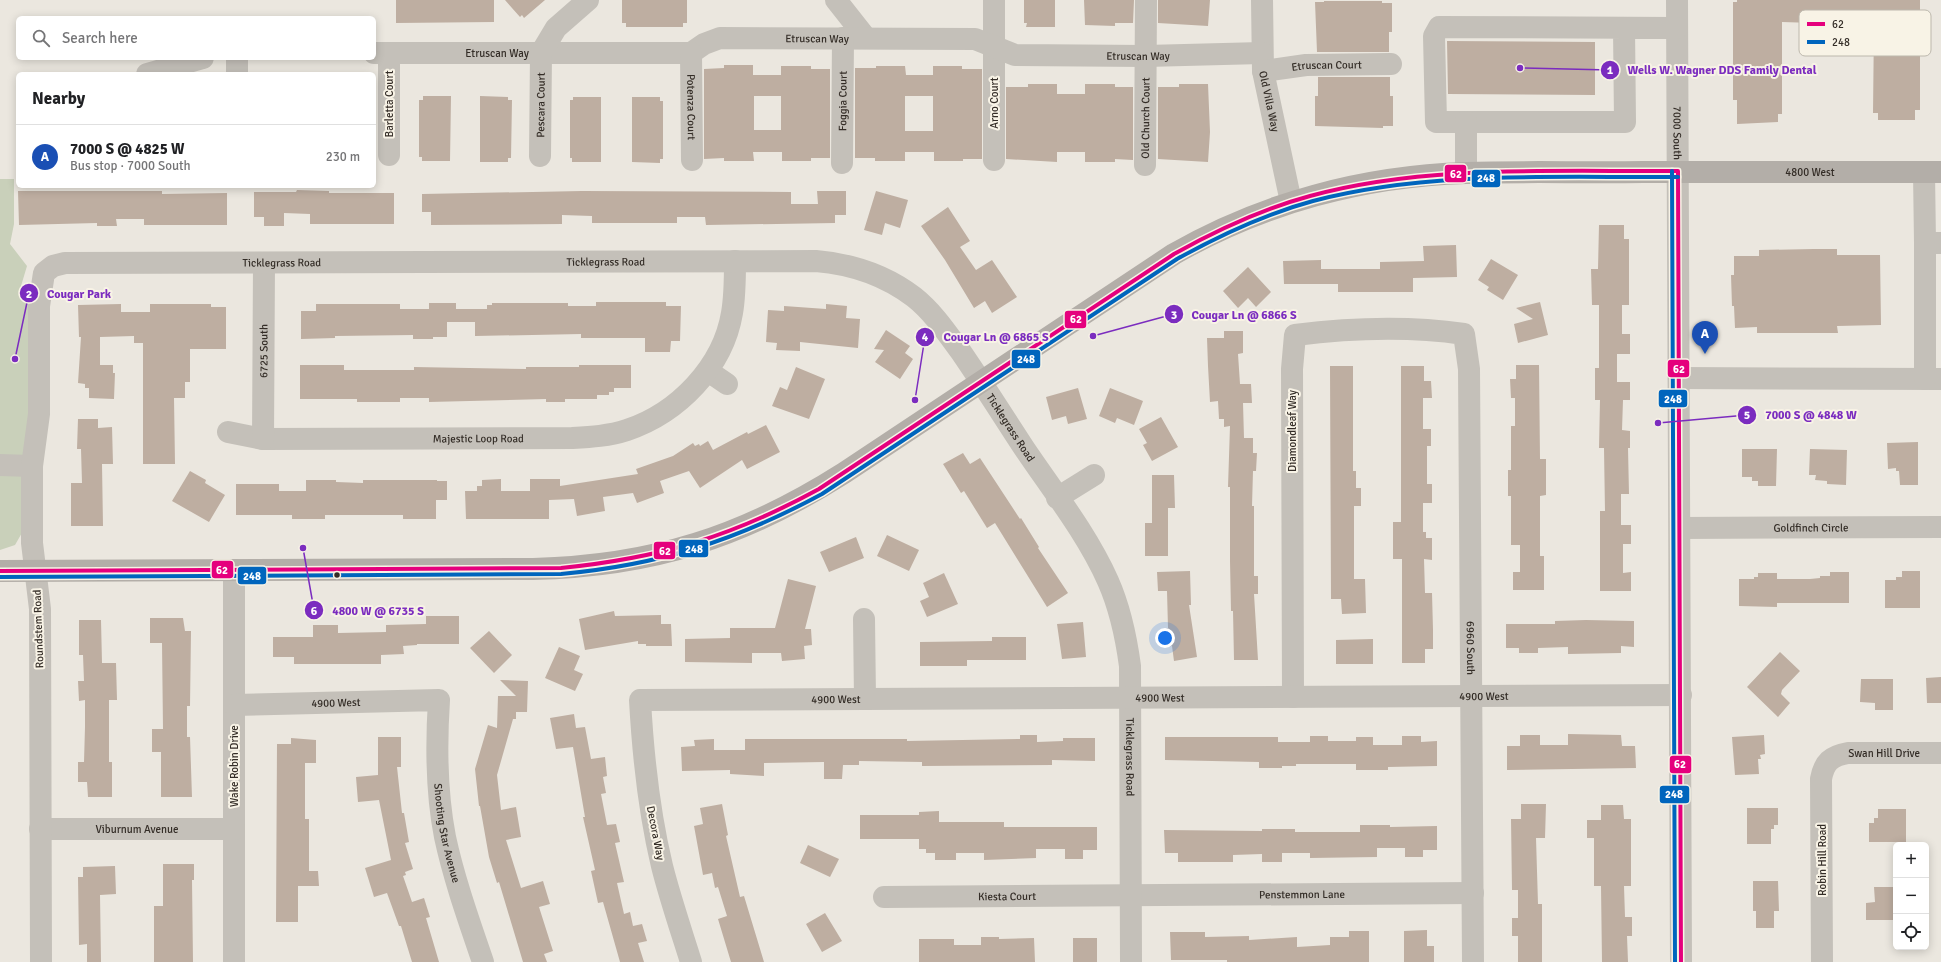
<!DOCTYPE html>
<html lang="en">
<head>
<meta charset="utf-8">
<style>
	:root { --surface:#fff; --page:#f6f6f6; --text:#202124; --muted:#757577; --line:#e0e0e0; --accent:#0f766e }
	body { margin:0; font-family:Signika,sans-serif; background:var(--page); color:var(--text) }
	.controls { position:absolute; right:12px; bottom:12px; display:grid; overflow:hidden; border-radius:6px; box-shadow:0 2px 10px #0003 }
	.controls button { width:36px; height:36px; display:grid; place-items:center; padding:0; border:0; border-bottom:1px solid var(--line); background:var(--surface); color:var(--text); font:20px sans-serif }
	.you { position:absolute; left:1165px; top:638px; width:14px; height:14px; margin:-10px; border:3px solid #fff; border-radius:50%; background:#1a73e8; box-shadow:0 0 0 6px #1a73e833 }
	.badge { display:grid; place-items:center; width:26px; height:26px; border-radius:50%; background:var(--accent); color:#fff; font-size:13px; font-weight:700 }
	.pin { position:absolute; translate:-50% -33px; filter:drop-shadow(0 1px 2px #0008) }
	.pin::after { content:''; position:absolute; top:21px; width:14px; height:12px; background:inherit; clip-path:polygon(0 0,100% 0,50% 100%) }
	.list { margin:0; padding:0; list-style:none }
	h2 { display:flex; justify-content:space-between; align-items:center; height:52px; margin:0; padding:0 16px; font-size:17px }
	h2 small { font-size:13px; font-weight:400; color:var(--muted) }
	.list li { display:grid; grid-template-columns:26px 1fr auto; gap:12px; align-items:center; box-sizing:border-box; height:64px; padding:0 16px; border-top:1px solid var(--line) }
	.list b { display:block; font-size:15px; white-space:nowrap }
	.list p { margin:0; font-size:13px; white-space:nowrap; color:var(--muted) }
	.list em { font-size:13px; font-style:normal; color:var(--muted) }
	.icon { flex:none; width:22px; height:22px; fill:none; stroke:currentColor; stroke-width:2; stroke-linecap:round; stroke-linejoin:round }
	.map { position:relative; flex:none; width:1941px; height:962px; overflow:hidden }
	.search { position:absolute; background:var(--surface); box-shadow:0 2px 10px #0003; left:16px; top:16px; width:360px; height:44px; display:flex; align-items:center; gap:10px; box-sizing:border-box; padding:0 14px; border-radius:6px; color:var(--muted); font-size:15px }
	.panel { position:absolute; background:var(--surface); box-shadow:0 2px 10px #0003; left:16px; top:72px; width:360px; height:116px; border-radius:6px }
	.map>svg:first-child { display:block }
	.green { fill:#c9d0ba }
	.building { fill:#beaea1; fill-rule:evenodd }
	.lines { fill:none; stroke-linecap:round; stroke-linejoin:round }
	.minor { stroke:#c4c0b9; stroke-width:22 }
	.major { stroke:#b3aea8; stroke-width:22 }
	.bus-1-casing { stroke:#f8f3e6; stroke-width:7 }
	.bus-2-casing { stroke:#f8f3e6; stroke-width:7 }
	.bus-1 { stroke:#e5007d; stroke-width:4 }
	.bus-2 { stroke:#0065bd; stroke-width:4 }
	.bus-dot { fill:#342d27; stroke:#f8f3e6; stroke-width:1.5 }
	.labels { text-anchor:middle; stroke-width:4; stroke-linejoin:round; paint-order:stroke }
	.street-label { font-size:11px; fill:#342d27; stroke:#f8f3e6 }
	.key { fill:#f8f3e6; stroke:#bdb8ad; stroke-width:1 }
	.key-label { font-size:11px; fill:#342d27 }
	.leader { fill:none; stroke:#7b2cbf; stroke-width:1.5 }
	.callout-dot { fill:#7b2cbf; stroke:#f8f3e6; stroke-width:1.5 }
	.mark-label { font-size:12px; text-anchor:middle; font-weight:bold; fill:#fff }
	.callout-label { font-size:12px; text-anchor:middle; font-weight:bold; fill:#7b2cbf; stroke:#f8f3e6; stroke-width:4; stroke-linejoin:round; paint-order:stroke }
	.line-badge { stroke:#f8f3e6; stroke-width:1.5 }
	.badge-label { font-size:11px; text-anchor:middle; font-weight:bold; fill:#fff }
</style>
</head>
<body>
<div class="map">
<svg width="1941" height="962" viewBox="0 0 1941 962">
	<rect width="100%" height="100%" fill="#ebe7df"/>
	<path class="green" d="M0,179H14V224L10,244L27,266L21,286L29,307L30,411L23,531L15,545L0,550Z"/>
	<path class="building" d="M396,0H494V22L396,23Z
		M505,0H545L524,18L522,15L520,17Z
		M622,0H687V23H683V27H626V23H622Z
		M1024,0H1055V27H1026L1027,23H1024Z
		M1084,0H1134L1133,23H1115V26L1085,25Z
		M1158,0H1210L1208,26L1158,23Z
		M1737,0H1920V110H1915V120H1878V113H1873L1874,23H1840V30L1814,29V23L1782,22V114H1778V122L1737,124V100H1733V2H1737Z
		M1324,1H1382V3H1392V32H1389V52H1317L1315,2H1324Z
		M1447,41L1595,42V95L1448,94Z
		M724,65H753V75H781V66H811V69H830V158H811V161H782V152H753L754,161H724V158L704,159V69L724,68ZM754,96H781V130H754Z
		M876,66H905L906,75H933V66H962V69H982V159H963V161H934V152H905V161H875V158H855V68H876ZM905,96H933V131H905Z
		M1318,77H1390V96H1393V126H1383V128L1315,126V96H1318Z
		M1028,84H1057V94H1085V84H1115V87H1133V160L1115,159V162H1085V152H1057V162L1006,159V87H1028Z
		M1179,84H1208L1210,132L1208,162L1158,159V87H1179Z
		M423,96H451L450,161H422V157H419V100H423Z
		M480,96L508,97V100H512L511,158H508V162H480Z
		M573,97H601V162H572V158H570V100H573Z
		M632,97H660V101H663V159H660V163L632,162Z
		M297,190L329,191V193H394V224H310V214L284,213V226H264V217H254V192H296Z
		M18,191H162V194L227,193V225H144V219H116L117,226H97V223L19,225Z
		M582,191L791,192V204H818L817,191H846V215H835V223L706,225L705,217H677V223H592V216L562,215V224L431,225V212H422V194Z
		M876,191L908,200L900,228L885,223L882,235L864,230Z
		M948,207L970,241L960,247L976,270L992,260L1017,297L992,313L985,301L974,308L945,260L921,226Z
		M1599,225H1624V239H1629V305H1622V334H1630V354H1617V382H1630V400H1623L1622,430L1630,431V448H1628L1629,494H1621V525H1631V544H1623V573L1631,572V591H1600V511H1605L1604,448H1599L1600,400H1595V368H1599V305H1592L1591,269H1598Z
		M1456,245L1457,277L1413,278V292H1338V284H1284L1283,261L1321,260V269H1380V262L1424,261L1423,246Z
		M1814,249H1837V255H1880L1881,325L1837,326L1838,333H1757V327L1735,328L1734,306H1732L1731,275H1734V256H1759V250Z
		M1491,259L1518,275L1503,300L1487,290L1489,287L1478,280Z
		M1248,267L1271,292L1256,307L1248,298L1238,308L1223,291Z
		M596,302H666V306H681L680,341H671L670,352H645V338H581V334L475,336V322H447V337H433V339H413V335L335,336V338L301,339V311H316V304H400V309H429V303H456V309H487V305H492V303H568V306H596Z
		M1540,302L1548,335L1518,343L1514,324L1533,319L1516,308Z
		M121,304V312H150V304H211V307H226V349H190V382H185V398H174L175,464H143V343H134V336L100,337V365H113V373H115L114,399L89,398V388H85V384L78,383L81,337H79L78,305Z
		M826,304L847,306L846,318L860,319L858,348L800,342V351L776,350L777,343L766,342L768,310L784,311V306L826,309Z
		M886,330L910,346L905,353L913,359L900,379L875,362L884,350L874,349Z
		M1224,331H1243V353L1238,354L1240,384H1251L1252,403H1243L1244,438H1253V453H1257L1256,471H1253L1252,506H1254V576H1258V594H1254L1258,660H1234L1233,611H1231L1230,561V487H1228L1230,426L1224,427V419H1219L1218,401L1210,402L1208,366L1207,338H1224Z
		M300,365H344V370H414V367L526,369V367H579V365H631V388H614V392H609V395H597V399H565V402H546V399L429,402V398H400V402H357V399H300Z
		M1516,365H1539L1540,459H1546V495L1540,496V556H1544V590H1513V572H1520V545H1511V496H1508V470H1511V426H1515V398H1511L1510,379H1516Z
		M1330,366H1353V471H1356V488H1361V506H1354V579H1365L1366,613L1342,614L1341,599H1331Z
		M1401,366H1424V381H1431L1432,398H1423V429H1431V446H1427V484H1432V503H1423V532H1426V538H1432V560L1424,559L1425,593H1432L1433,630V649H1425V663H1402V559H1393V522H1401Z
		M796,367L825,379L809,419L772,406L780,387L787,390Z
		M1078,388L1087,419L1068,424L1066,416L1052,420L1046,397Z
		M1110,388L1143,401L1134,425L1117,418L1115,423L1099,416Z
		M1161,417L1178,447L1152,461L1143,445L1147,443L1139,429Z
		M78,419H98V428L112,427L113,464H102L103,526H71V483H82L81,449H77Z
		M766,425L780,452L747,469L742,460L700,488L689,471L660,481L664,493L637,503L633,493L603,497L605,511L577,516L574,499L549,500V519H466L465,491H477V486H482V480L501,479V491H530V479H560V486L638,474L636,469L673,456L693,443L695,446L699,444L700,446L708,441L713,450L747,432L748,434Z
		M1918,442V485H1900L1899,471H1896V468L1888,469L1887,443Z
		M1742,449H1777L1776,486H1758V481H1752V477H1742Z
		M1810,449L1847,450L1846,485L1827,484V481L1815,480L1816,475H1809Z
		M963,453L970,464L980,458L1020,519L1021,518L1039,547L1038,548L1068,593L1047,607L995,523L987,528L964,491L961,493L943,464Z
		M190,471L206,480L205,483L225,495L209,522L172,501Z
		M1152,475H1174L1175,508H1168V556H1145V523H1152Z
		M306,480H336V482L363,483V480H437V481H447V500H436V519H403V515H325V519H292V515H236V484H279V491H306Z
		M887,535L919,550L909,571L877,556Z
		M856,537L864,558L829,572L820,552Z
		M1190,571L1191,605H1189L1197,657L1174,661L1172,646L1165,647L1162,630L1168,628L1167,591H1158L1157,572Z
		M1902,571H1920V608H1885V580H1896V577H1902Z
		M1830,572H1849V603H1777V607L1739,606V579H1754V577H1758V573H1777V579H1810L1820,578V576H1830Z
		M944,573L958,604L927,617L920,601L929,597L923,583Z
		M788,579L816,586L805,629H811L812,645L804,646L805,659L782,661L781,653H752V663L685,662V639L730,638V628H775Z
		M614,611L615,616L661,615V624H671L672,646H646V644H638V641L585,650L579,619Z
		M426,616H459V644H417V645L403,646L404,654L381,655V664H294V657H273V637H313V625H338V633L386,632V625L426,624Z
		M150,618H183L185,631H191L190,706H187V737H190L192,797H161V752H152V729H163L162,643H150Z
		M79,620H101L102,663H116L117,700H109V762H112V797H88L87,782H78V762H84L85,727V700L79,701L78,681H84L83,655H79Z
		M1586,620L1634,621V647L1621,646V653L1568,654V647L1538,648V653H1519V648H1506V624H1555V621Z
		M1083,622L1086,657L1062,659L1057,624Z
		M489,631L512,655L494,673L470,648Z
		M992,637H1026V660H967V666H920V642L992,641Z
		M1373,639V664H1336V640Z
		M559,647L580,656L574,670L583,674L575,691L545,678Z
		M1780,652L1800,671L1782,690L1781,694L1790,703L1778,717L1747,687Z
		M1941,677V703H1927L1926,678Z
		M1861,679H1893V710H1875V703L1860,702Z
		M500,680L528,681L527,712H516V719H513L497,775L501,810L516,807L521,837L506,840L521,888L543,881L550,904L539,907L553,951L544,954L547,962H523L499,882L497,883L489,857L480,806H479L475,769L488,725L497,728L498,696H516Z
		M574,714L576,728L585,727L591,759L605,757L607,776L603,777L606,793L601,794L607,825L616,824L620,842L615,843L624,882L617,883L624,914L630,912L633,926L642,924L647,941L638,943L644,962H620L603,902L598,903L591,871L595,870L583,817H585L573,747L556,749L550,718Z
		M1568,734L1621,735L1622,746H1635L1636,768L1507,770V746H1520V735H1540V745H1568Z
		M1020,735H1037V742L1063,741V738H1095V761L1052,760V765L922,766V762L859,761V765H843L842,779H824V762L764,763V776L730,774V770L682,771L681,747L695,746L694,740L714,739V750H745V739H907V741L1020,739Z
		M1764,735L1765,754L1760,755L1761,759H1758L1759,774L1735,775L1732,737Z
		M1310,736H1328V741H1356V737H1373V745H1402V736H1421V742L1437,741V766L1388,767V770H1356V764H1296V766H1282V768H1259V762L1165,760V737H1278V742H1310Z
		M378,737H401V767H397L402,813H404L409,842L405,843L413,869L405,872L406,875L403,876L412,902L424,898L430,917L426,918L439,962H412L401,926H399L387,893L374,897L365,868L391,860L379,800L358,802L356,777L378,775Z
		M291,738L316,740V763H305V819H309V871H318L319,886H298V922H276L277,744H291Z
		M722,804L728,835L726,836L740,897L744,896L764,962H731L718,919L727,916L718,887L715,888L712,873L703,875L694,826L703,824L700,808Z
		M1521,804H1546L1545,838H1536L1538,904H1542V962H1518V936H1512V918H1518V890H1512L1511,819H1521Z
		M1601,805H1623L1624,819H1631V886H1624L1625,917H1632V936H1627L1628,962H1602L1601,886H1594V838H1587V820H1601Z
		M1747,808H1778V825H1774V829H1771V844H1747Z
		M1878,809H1906V842H1869V823H1874V818H1878Z
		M939,811V822H1004V827H1097V850H1083V859H1065V849H1036V858L984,860V853H956V860H935V853H926V849H919V839H860V815H919V812Z
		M1360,825H1390V827L1437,826V850H1423V857H1405V848H1377V857L1310,858V853H1282V862H1262V854L1233,855V862H1178V853H1165L1164,830L1262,831V829H1295V832H1360Z
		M808,845L839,859L830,877L800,863Z
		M163,864H194V880H192L193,962H154V906H163Z
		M115,866L116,894L100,895L101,962H87V944L79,945L78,877H83V867Z
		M1753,881H1778L1779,911H1774V928H1756V911H1753Z
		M1874,887H1896V920H1866V903L1875,902Z
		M825,913L842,941L822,952L806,924Z
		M1427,930V946H1434V962H1404V931Z
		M1349,931H1369V962H1227V960H1171L1170,932H1205V937L1249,936V940L1297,937V947L1330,945V937H1349Z
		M981,937H999V939L1034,938L1035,962H919V939H954V945H981Z
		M1073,938H1097V962H1073Z"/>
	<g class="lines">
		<g class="minor">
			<path d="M836,0L866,38"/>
			<path d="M994,0V160"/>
			<path id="s1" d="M1262,0L1263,71L1291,202"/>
			<path id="s2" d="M1677,0L1681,962"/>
			<path d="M1624,28L1625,122H1436L1434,36L1439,27L1677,28"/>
			<path id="s3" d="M374,53H691L704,44L720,38L975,39L1015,55L1146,56L1262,53"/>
			<path id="s4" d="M691,53L692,160"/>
			<path d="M237,58V74"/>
			<path id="s5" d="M1263,71L1306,65L1391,64"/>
			<path d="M147,74L203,58"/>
			<path d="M389,155V53"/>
			<path id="s6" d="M540,156L541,53L556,28L588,0"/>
			<path id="s7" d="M842,163L843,38"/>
			<path id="s8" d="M1145,165L1146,0"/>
			<path d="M1924,172L1925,243"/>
			<path d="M1466,173V122"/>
			<path d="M708,371L727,384"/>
			<path d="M1679,378L1941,379"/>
			<path d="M1925,379V243H1941"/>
			<path id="s9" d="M228,432L263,439L572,438C590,437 609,436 627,430C678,413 723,367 732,313C735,296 735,278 735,261"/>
			<path id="s10" d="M263,439L264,263"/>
			<path d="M0,465L32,466"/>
			<path d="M1057,498L1094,475"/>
			<path id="s11" d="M1680,528L1941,527"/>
			<path d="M234,570V962"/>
			<path d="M864,619L865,699"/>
			<path id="s12" d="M1293,697L1292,369L1295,335C1351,328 1408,326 1464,334L1469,369L1473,962"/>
			<path id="s13" d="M234,705L439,700C436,746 436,791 445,837C454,879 469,921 483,962"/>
			<path id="s14" d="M40,829H234"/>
			<path id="s15" d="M884,897L1473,893"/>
			<path id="s16" d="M41,962L40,609L32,543V466L39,414V306L44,273L53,266L65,263L816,261C852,264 885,275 914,297C933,312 947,333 961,352C983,384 1003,416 1024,448C1053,491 1087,534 1108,581C1120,608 1126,636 1130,666L1131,962"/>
			<path id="s17" d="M691,962C681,930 670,898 662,866C649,812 643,755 640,700L1681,695"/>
			<path id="s18" d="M1822,962L1821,779C1824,762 1831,756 1848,753H1941"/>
		</g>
		<path class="major" id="s19" d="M0,571L533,569C653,566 743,537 844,473L1174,254C1263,203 1364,176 1466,173C1525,171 1584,173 1643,172C1742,172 1842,172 1941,172"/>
		<defs>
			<path id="bus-1" d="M1678,171L1681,962
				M0,571L561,568C660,558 731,537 819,489L1174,254C1217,230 1262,209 1310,196C1426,164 1559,172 1678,171"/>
			<path id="bus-2" d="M1672,171L1675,962
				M0,577L561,574C659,565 735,541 822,494L1177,259C1220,235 1265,214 1313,201C1432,170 1557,178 1678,177"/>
		</defs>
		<use href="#bus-1" class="bus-1-casing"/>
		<use href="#bus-2" class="bus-2-casing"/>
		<use href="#bus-1" class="bus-1"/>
		<use href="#bus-2" class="bus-2"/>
	</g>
	<circle class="bus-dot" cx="337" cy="575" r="3.5"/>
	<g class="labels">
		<g class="street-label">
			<text dy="4" stroke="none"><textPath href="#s3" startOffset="447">Etruscan Way</textPath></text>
			<text dy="4" stroke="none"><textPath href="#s3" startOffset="123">Etruscan Way</textPath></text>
			<text dy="4" stroke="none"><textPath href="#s3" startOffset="771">Etruscan Way</textPath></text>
			<text dy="4" stroke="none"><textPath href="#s5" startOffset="64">Etruscan Court</textPath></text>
			<text dy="4" stroke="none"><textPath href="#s7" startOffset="62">Foggia Court</textPath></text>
			<text dy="4" stroke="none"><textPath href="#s1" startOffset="102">Old Villa Way</textPath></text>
			<text transform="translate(994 103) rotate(-90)" y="4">Arno Court</text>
			<text transform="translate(389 104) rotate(-90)" y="4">Barletta Court</text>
			<text dy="4" stroke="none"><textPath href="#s6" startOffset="51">Pescara Court</textPath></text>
			<text dy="4" stroke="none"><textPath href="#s4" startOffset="54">Potenza Court</textPath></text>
			<text dy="4" stroke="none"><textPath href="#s8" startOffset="47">Old Church Court</textPath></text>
			<text dy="4" stroke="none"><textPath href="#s2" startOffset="133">7000 South</textPath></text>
			<text dy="4" stroke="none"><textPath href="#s19" startOffset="1909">4800 West</textPath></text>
			<text dy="4" stroke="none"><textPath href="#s16" startOffset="1255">Ticklegrass Road</textPath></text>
			<text dy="4" stroke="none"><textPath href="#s16" startOffset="931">Ticklegrass Road</textPath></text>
			<text dy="4" stroke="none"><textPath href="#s10" startOffset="88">6725 South</textPath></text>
			<text dy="4" stroke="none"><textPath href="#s16" startOffset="1734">Ticklegrass Road</textPath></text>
			<text transform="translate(1292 431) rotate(-90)" y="4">Diamondleaf Way</text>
			<text dy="4" stroke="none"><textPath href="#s9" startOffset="251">Majestic Loop Road</textPath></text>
			<text dy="4" stroke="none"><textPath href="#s11" startOffset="131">Goldfinch Circle</textPath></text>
			<text transform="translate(38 629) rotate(-92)" y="4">Roundstem Road</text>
			<text dy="4" stroke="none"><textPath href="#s12" startOffset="846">6960 South</textPath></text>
			<text dy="4" stroke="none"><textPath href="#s17" startOffset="1112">4900 West</textPath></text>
			<text dy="4" stroke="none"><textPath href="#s17" startOffset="788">4900 West</textPath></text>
			<text dy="4" stroke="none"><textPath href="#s17" startOffset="464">4900 West</textPath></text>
			<text dy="4" stroke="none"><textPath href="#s13" startOffset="102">4900 West</textPath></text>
			<text dy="4" stroke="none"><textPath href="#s18" startOffset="260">Swan Hill Drive</textPath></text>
			<text dy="4" stroke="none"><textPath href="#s16" startOffset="2095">Ticklegrass Road</textPath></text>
			<text transform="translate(234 766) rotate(-90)" y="4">Wake Robin Drive</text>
			<text dy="4" stroke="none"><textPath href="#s14" startOffset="97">Viburnum Avenue</textPath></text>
			<text dy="4" stroke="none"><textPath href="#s13" startOffset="339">Shooting Star Avenue</textPath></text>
			<text transform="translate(656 833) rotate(79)" y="4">Decora Way</text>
			<text transform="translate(1822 860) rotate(-90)" y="4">Robin Hill Road</text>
			<text dy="4" stroke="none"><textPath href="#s15" startOffset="418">Penstemmon Lane</textPath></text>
			<text dy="4" stroke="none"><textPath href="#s15" startOffset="123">Kiesta Court</textPath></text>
		</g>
	</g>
	<rect x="1799" y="10" width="132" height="46" rx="6" class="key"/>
	<rect x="1807" y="22" width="18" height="4" fill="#e5007d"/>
	<rect x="1807" y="40" width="18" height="4" fill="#0065bd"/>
	<g class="key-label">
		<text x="1832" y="28">62</text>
		<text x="1832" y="46">248</text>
	</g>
	<path class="leader" d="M1520 68L1610 70M15 359L29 293M1093 336L1174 314M915 400L925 337M1658 423L1747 415M303 548L314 610"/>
	<g class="callout-dot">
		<circle cx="1520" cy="68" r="4"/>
		<circle cx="15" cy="359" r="4"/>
		<circle cx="1093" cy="336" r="4"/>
		<circle cx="915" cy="400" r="4"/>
		<circle cx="1658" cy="423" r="4"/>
		<circle cx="303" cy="548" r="4"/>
		<circle cx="1610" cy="70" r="10"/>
		<circle cx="29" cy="293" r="10"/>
		<circle cx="1174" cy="314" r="10"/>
		<circle cx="925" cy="337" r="10"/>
		<circle cx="1747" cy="415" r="10"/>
		<circle cx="314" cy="610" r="10"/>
	</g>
	<g class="mark-label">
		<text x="1610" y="74">1</text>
		<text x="29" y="298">2</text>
		<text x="1174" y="319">3</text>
		<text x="925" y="341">4</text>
		<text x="1747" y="419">5</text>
		<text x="314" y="615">6</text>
	</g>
	<g class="callout-label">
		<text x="1722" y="74">Wells W. Wagner DDS Family Dental</text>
		<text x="79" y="298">Cougar Park</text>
		<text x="1244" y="319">Cougar Ln @ 6866 S</text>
		<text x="996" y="341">Cougar Ln @ 6865 S</text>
		<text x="1811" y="419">7000 S @ 4848 W</text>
		<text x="378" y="615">4800 W @ 6735 S</text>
	</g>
	<g class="line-badge">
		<rect x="1444" y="164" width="23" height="19" rx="4" fill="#e5007d"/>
		<rect x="1471" y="169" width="30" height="19" rx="4" fill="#0065bd"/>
		<rect x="1064" y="310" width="23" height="19" rx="4" fill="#e5007d"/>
		<rect x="1011" y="349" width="30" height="20" rx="4" fill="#0065bd"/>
		<rect x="1667" y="359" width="23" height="19" rx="4" fill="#e5007d"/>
		<rect x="1658" y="389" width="30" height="19" rx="4" fill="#0065bd"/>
		<rect x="678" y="539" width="31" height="19" rx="4" fill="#0065bd"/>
		<rect x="653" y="541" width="23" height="19" rx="4" fill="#e5007d"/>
		<rect x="211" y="560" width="23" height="19" rx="4" fill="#e5007d"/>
		<rect x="237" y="566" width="30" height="19" rx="4" fill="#0065bd"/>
		<rect x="1669" y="755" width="23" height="19" rx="4" fill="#e5007d"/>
		<rect x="1659" y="785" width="31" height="19" rx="4" fill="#0065bd"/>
	</g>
	<g class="badge-label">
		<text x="1456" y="178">62</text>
		<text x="1486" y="182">248</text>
		<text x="1076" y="323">62</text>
		<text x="1026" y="363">248</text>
		<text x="1679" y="373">62</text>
		<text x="1673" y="403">248</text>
		<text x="694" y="553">248</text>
		<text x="665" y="555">62</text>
		<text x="222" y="574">62</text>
		<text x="252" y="580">248</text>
		<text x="1680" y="768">62</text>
		<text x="1674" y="798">248</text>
	</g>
</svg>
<div class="controls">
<button>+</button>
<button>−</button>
<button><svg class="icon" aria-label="locate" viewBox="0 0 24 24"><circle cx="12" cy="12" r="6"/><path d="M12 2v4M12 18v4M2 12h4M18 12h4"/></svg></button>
</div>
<div class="you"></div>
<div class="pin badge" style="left:1705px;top:354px;background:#1a4fb4">A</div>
<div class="search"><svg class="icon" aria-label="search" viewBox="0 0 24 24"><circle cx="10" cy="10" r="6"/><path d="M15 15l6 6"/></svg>Search here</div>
<section class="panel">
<h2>Nearby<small></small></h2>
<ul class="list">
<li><span class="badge" style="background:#1a4fb4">A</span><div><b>7000 S @ 4825 W</b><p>Bus stop · 7000 South</p></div><em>230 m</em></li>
</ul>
</section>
</div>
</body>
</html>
